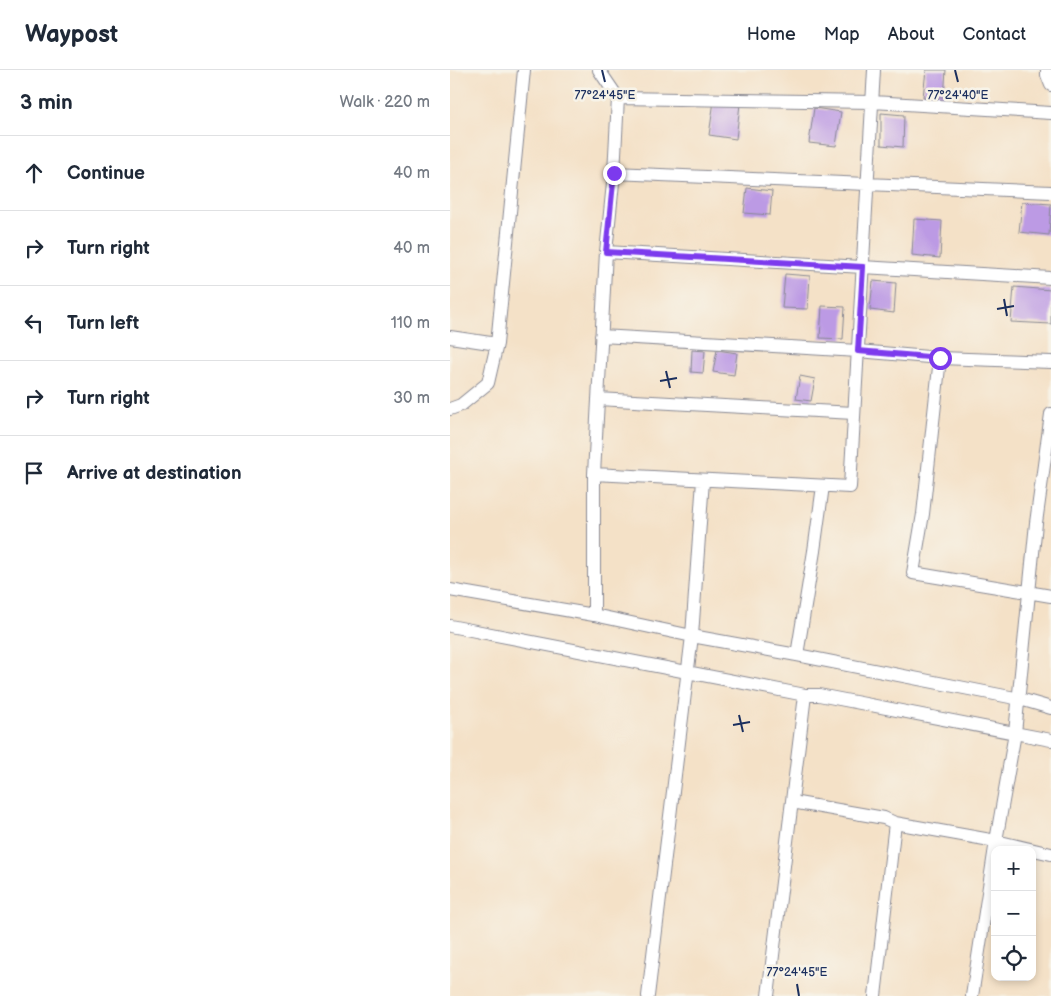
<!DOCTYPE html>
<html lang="en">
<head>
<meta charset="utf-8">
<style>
	:root { --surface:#fff; --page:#f6f6f7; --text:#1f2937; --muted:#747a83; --line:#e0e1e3 }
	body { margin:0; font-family:"Balsamiq Sans",sans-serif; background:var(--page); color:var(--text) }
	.controls { position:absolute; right:15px; bottom:15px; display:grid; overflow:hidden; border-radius:10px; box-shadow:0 2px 8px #0003 }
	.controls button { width:45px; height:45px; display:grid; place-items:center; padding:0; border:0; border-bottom:1px solid var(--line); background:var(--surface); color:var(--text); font:25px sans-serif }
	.stop { position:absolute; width:15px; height:15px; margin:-11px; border:4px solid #7c3aed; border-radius:50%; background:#fff }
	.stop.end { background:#7c3aed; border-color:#fff; box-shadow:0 1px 5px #0008 }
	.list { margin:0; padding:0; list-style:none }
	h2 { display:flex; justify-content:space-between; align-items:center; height:65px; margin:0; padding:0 20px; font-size:21px }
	h2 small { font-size:16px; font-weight:400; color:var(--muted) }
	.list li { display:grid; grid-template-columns:32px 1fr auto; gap:15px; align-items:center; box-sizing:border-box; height:75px; padding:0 20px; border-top:1px solid var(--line) }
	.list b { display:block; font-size:19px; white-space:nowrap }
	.list em { font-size:16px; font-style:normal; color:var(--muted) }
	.icon { flex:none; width:28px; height:28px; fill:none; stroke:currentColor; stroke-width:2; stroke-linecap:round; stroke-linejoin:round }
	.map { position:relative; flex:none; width:601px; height:926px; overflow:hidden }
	header { display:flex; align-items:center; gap:30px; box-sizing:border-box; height:70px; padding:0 25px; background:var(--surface); border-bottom:1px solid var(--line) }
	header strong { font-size:24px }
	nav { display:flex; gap:28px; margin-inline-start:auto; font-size:18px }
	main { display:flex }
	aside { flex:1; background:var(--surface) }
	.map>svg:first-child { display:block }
	.building { fill:#bc9ae4 }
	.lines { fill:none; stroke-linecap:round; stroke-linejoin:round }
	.street-casing { stroke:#888892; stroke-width:14 }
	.street { stroke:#fff; stroke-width:12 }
	.route { stroke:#7c3aed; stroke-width:6 }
	.ticks { fill:none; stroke:#1b2f5e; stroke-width:2 }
	.ticks-label { font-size:12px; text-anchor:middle; fill:#1b2f5e; stroke:#f7f3e8; stroke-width:5; stroke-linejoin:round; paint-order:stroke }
</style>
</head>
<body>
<header>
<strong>Waypost</strong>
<nav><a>Home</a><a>Map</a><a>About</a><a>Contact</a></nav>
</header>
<main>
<aside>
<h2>3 min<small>Walk · 220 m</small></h2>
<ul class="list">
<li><svg class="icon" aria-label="ahead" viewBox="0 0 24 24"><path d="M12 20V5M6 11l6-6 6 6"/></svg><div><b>Continue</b></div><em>40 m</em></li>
<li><svg class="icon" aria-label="right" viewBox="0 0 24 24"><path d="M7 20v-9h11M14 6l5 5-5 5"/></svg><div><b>Turn right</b></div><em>40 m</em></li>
<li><svg class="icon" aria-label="left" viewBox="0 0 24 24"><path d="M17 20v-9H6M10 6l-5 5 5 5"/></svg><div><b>Turn left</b></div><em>110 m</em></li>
<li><svg class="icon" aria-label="right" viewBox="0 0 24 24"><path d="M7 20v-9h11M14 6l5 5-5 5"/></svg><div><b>Turn right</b></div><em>30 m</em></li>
<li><svg class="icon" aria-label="arrive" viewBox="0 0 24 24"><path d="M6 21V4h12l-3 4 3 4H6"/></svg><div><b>Arrive at destination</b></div></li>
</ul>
</aside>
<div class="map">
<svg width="601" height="926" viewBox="0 0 601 926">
	<rect width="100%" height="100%" fill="#f7f3e8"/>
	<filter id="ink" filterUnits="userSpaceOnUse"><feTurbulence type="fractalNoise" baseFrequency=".02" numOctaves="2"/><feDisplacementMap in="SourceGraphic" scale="10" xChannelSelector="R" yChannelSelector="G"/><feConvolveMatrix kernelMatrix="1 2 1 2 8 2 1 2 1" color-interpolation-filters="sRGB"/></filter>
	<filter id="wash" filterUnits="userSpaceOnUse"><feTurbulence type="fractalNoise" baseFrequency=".0096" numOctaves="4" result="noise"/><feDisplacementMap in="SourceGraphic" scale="20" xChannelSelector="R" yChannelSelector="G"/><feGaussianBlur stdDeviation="1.12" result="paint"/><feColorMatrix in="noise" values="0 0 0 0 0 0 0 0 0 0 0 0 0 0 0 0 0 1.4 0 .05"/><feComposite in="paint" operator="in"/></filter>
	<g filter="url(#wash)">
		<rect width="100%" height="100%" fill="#f4e1c7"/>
		<g id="blocks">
			<path class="building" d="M476,0H496L494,27H473Z
				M264,31L290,34L286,69L259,65Z
				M364,38L391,42L386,76L359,73Z
				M431,43L454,45L453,77L431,75Z
				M297,118L322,121L320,145L294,143Z
				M572,132L601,134L599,165L569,162Z
				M464,149L492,151L490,188L462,185Z
				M335,204L360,206L358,239L332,238Z
				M423,211L446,213L444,243L420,240Z
				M564,217L601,220V254L561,252Z
				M372,236L395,237L393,269L370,268Z
				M242,280L255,281L253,303L241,302Z
				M267,280L287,283L284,305L263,302Z
				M350,306L365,309L361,331L346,329Z"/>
		</g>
	</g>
	<g filter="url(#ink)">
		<use href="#blocks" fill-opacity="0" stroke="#888892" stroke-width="1"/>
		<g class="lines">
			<defs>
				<path id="street" d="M149,0L168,28
					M597,0V5L601,15
					M601,43L423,32L168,28L164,103L601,122
					M164,103L156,182L144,404L400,417L424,0
					M156,182L601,208
					M151,266L408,281L490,288L601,292
					M0,267L47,274
					M490,288L473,444L463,503L601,526
					M148,329L404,343
					M0,339L11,335L38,313L47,274L74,0
					M144,404V545
					M0,520L144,545L242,566L347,585L570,629L601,638
					M0,556L355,625H369L601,670
					M347,585L364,481L373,416
					M342,732L434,748L445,753L546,771L601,784
					M198,926L242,566L253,410
					M318,926L355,625
					M425,926L445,753
					M522,926L546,771L565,663L586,453L601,344"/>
			</defs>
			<use href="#street" class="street-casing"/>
			<use href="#street" class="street"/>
		</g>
	</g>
	<g class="lines" filter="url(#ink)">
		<path class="route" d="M164,103L156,182L413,197L408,281L490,288"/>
	</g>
	<path class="ticks" d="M152,0L155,12M505,0L508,12M554,229L557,246M547,239L564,236M216,301L220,318M210,311L227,308M289,645L293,662M283,655L300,652M347,914L349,926"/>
	<g class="ticks-label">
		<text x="155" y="29">77°24'45"E</text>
		<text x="508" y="29">77°24'40"E</text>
		<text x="347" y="906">77°24'45"E</text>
	</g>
</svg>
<div class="controls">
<button>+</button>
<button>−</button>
<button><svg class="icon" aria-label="locate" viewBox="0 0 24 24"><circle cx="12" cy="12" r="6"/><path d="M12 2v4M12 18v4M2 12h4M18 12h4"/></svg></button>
</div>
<div class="stop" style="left:490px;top:288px"></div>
<div class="stop end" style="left:164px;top:103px"></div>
</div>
</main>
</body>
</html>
